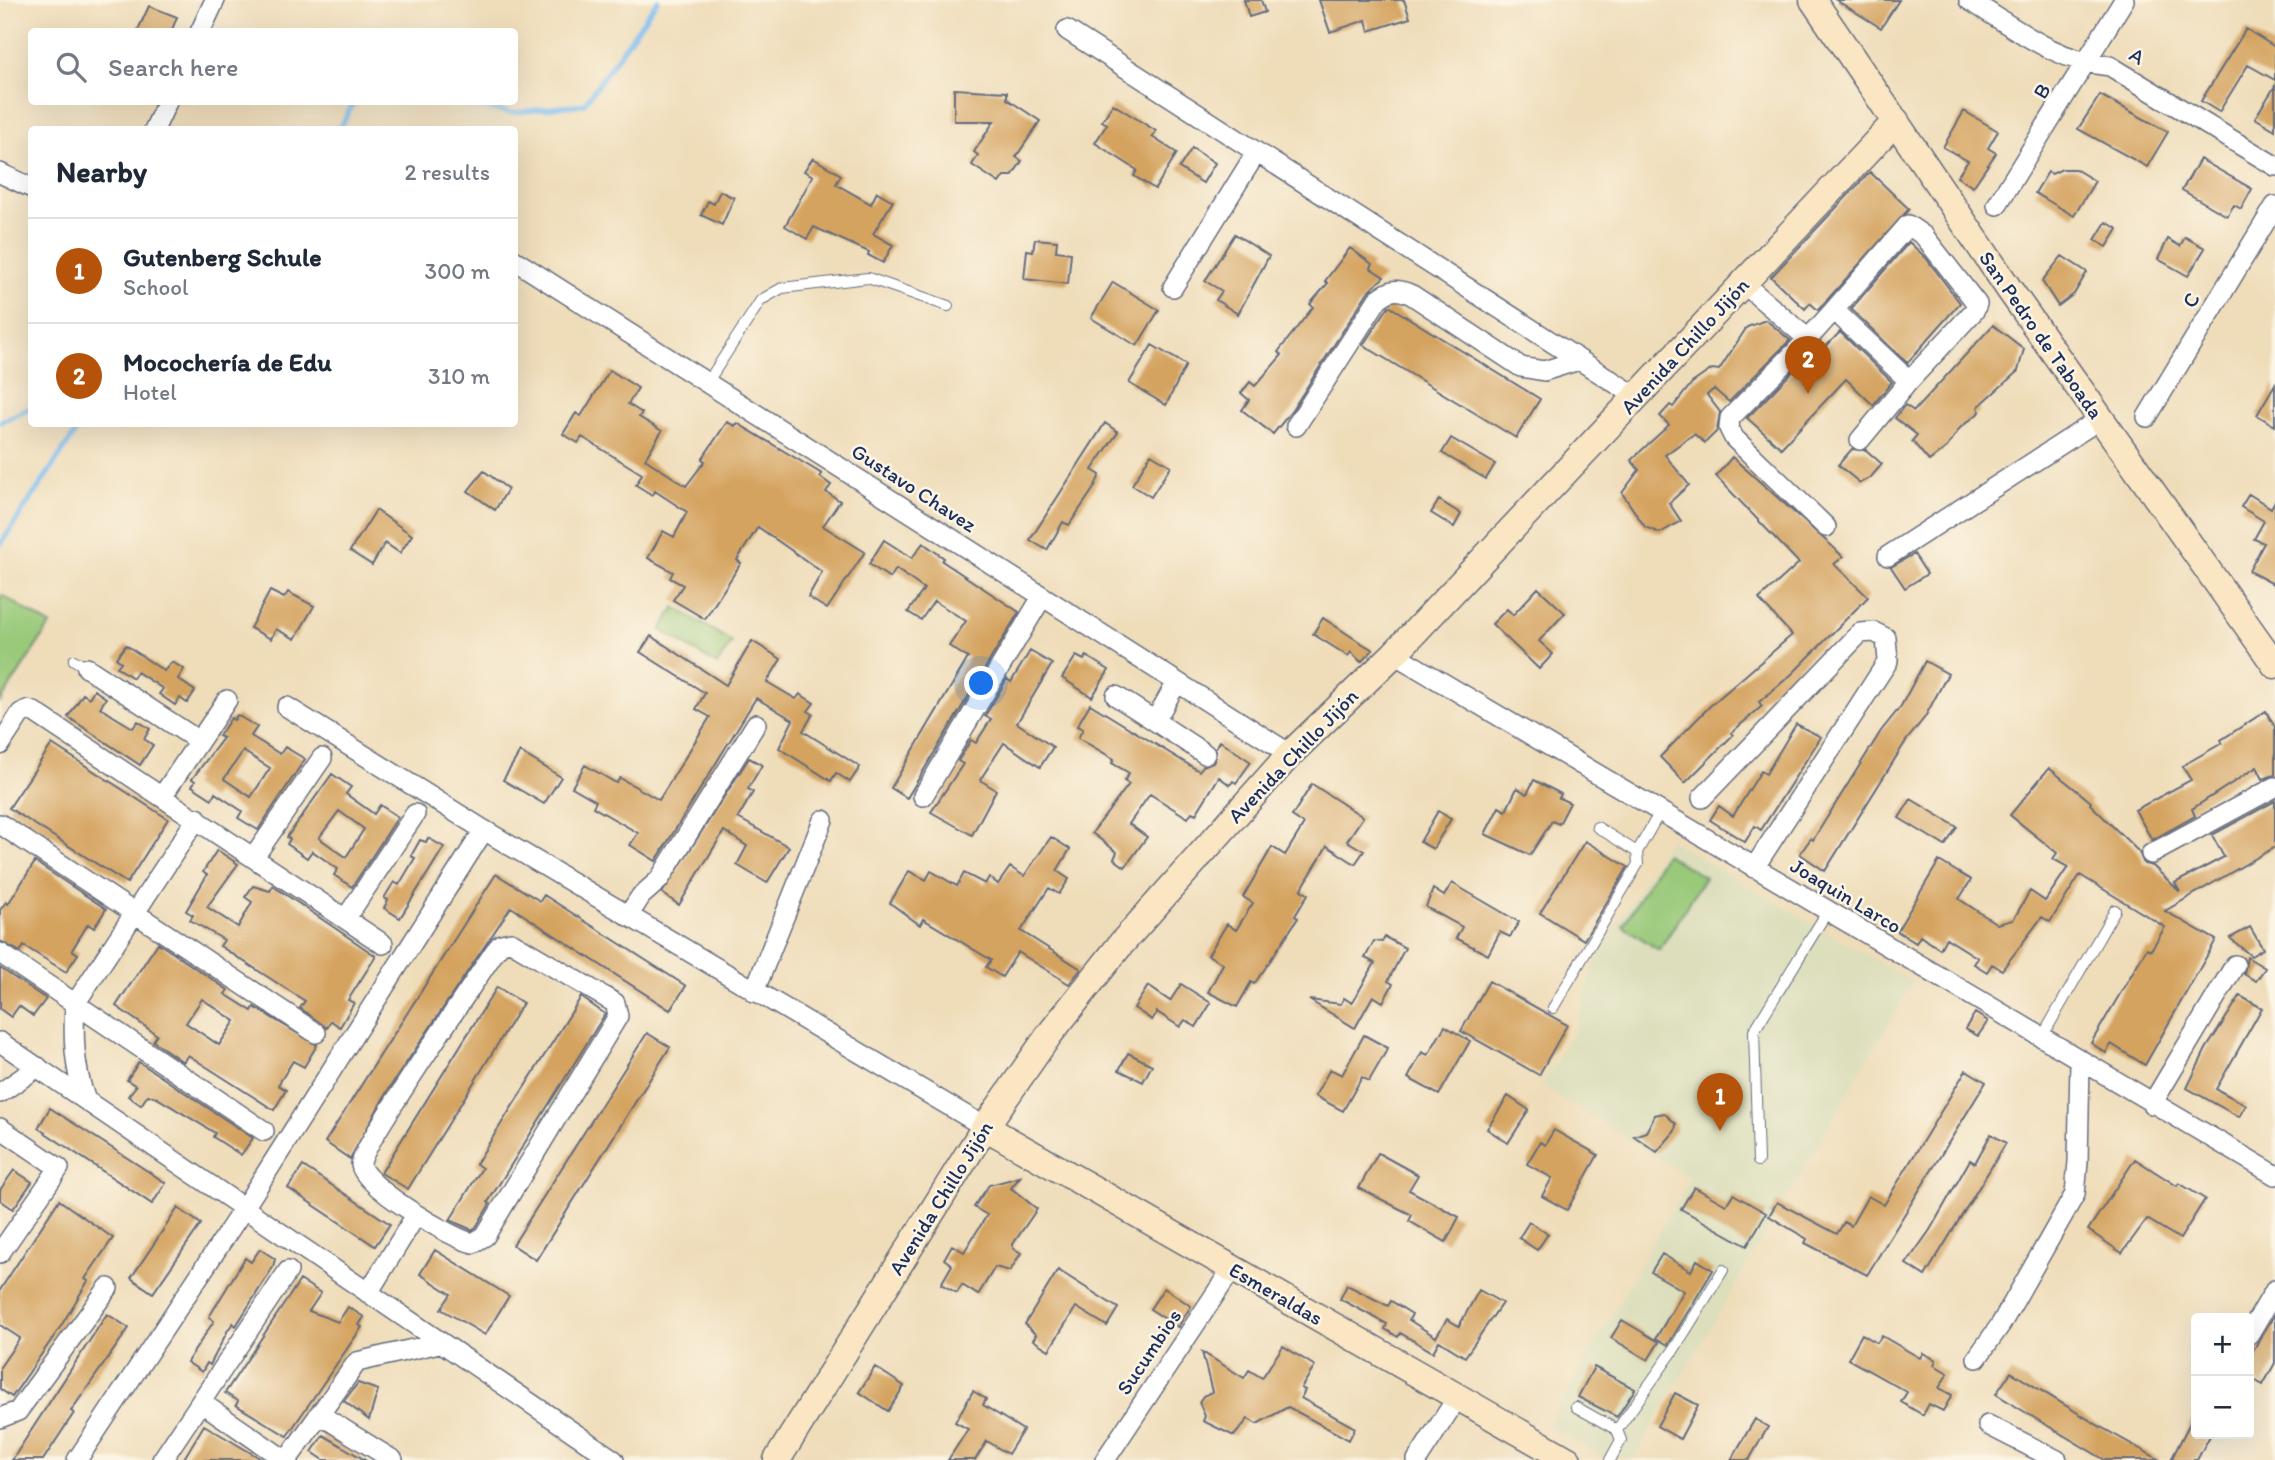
<!DOCTYPE html>
<html lang="en">
<head>
<meta charset="utf-8">
<style>
	:root { --surface:#fff; --page:#f2f2f3; --text:#1f2937; --muted:#747a83; --line:#e0e1e3; --accent:#b45309 }
	body { margin:0; font-family:Itim,sans-serif; background:var(--page); color:var(--text) }
	.controls { position:absolute; right:21px; bottom:21px; display:grid; overflow:hidden; border-radius:7px; box-shadow:0 7px 28px #0002 }
	.controls button { width:63px; height:63px; display:grid; place-items:center; padding:0; border:0; border-bottom:2px solid var(--line); background:var(--surface); color:var(--text); font:35px sans-serif }
	.you { position:absolute; left:982px; top:684px; width:24px; height:24px; margin:-18px; border:5px solid #fff; border-radius:50%; background:#1a73e8; box-shadow:0 0 0 10px #1a73e833 }
	.badge { display:grid; place-items:center; width:46px; height:46px; border-radius:50%; background:var(--accent); color:#fff; font-size:23px; font-weight:700 }
	.pin { position:absolute; translate:-50% -58px; filter:drop-shadow(0 2px 4px #0008) }
	.pin::after { content:''; position:absolute; top:37px; width:24px; height:21px; background:inherit; clip-path:polygon(0 0,100% 0,50% 100%) }
	.list { margin:0; padding:0; list-style:none }
	h2 { display:flex; justify-content:space-between; align-items:center; height:91px; margin:0; padding:0 28px; font-size:30px }
	h2 small { font-size:23px; font-weight:400; color:var(--muted) }
	.list li { display:grid; grid-template-columns:46px 1fr auto; gap:21px; align-items:center; box-sizing:border-box; height:105px; padding:0 28px; border-top:2px solid var(--line) }
	.list b { display:block; font-size:26px; white-space:nowrap }
	.list p { margin:0; font-size:23px; white-space:nowrap; color:var(--muted) }
	.list em { font-size:23px; font-style:normal; color:var(--muted) }
	.icon { flex:none; width:38px; height:38px; fill:none; stroke:currentColor; stroke-width:2; stroke-linecap:round; stroke-linejoin:round }
	.map { position:relative; flex:none; width:2275px; height:1460px; overflow:hidden }
	.search { position:absolute; background:var(--surface); box-shadow:0 7px 28px #0002; left:28px; top:28px; width:490px; height:77px; display:flex; align-items:center; gap:18px; box-sizing:border-box; padding:0 24px; border-radius:7px; color:var(--muted); font-size:26px }
	.panel { position:absolute; background:var(--surface); box-shadow:0 7px 28px #0002; left:28px; top:126px; width:490px; height:301px; border-radius:7px }
	.map>svg:first-child { display:block }
	.built { fill:#dcdebc }
	.green { fill:#99c979; stroke:#5a7c6c; stroke-width:2 }
	.lines { fill:none; stroke-linecap:round; stroke-linejoin:round }
	.stream { stroke:#7dbdf2; stroke-width:5 }
	.building { fill:#d4a35f; fill-rule:evenodd }
	.lane-casing { stroke:#656c7e; stroke-width:12 }
	.street-casing { stroke:#656c7e; stroke-width:22 }
	.secondary-casing { stroke:#656c7e; stroke-width:29 }
	.lane { stroke:#fff; stroke-width:10 }
	.street { stroke:#fff; stroke-width:19 }
	.secondary { stroke:#fbe6c3; stroke-width:26 }
	.labels { text-anchor:middle; stroke-width:5; stroke-linejoin:round; paint-order:stroke }
	.street-label { font-size:21px; fill:#1b2f5e; stroke:#fcf5e5 }
</style>
</head>
<body>
<div class="map">
<svg width="2275" height="1460" viewBox="0 0 2275 1460">
	<rect width="100%" height="100%" fill="#fcf5e5"/>
	<filter id="ink" filterUnits="userSpaceOnUse"><feTurbulence type="fractalNoise" baseFrequency=".0143" numOctaves="2"/><feDisplacementMap in="SourceGraphic" scale="14" xChannelSelector="R" yChannelSelector="G"/><feConvolveMatrix kernelMatrix="1 2 1 2 8 2 1 2 1" color-interpolation-filters="sRGB"/></filter>
	<filter id="wash" filterUnits="userSpaceOnUse"><feTurbulence type="fractalNoise" baseFrequency=".00686" numOctaves="4" result="noise"/><feDisplacementMap in="SourceGraphic" scale="28" xChannelSelector="R" yChannelSelector="G"/><feGaussianBlur stdDeviation="1.57" result="paint"/><feColorMatrix in="noise" values="0 0 0 0 0 0 0 0 0 0 0 0 0 0 0 0 0 1.4 0 .05"/><feComposite in="paint" operator="in"/></filter>
	<g filter="url(#wash)">
		<rect width="100%" height="100%" fill="#efddba"/>
		<path class="built" d="M1669,840L1913,982L1633,1460L1614,1455L1608,1460L1548,1426L1690,1178L1541,1085L1576,1027L1595,961Z"/>
		<path class="green" d="M2,595L50,625L0,702V598Z
			M675,607L732,642L717,665L661,630Z
			M1665,854L1705,877L1659,950L1623,926Z"/>
		<g class="lines">
			<path class="stream" d="M459,102L511,113L584,104L658,0
				M339,130L354,102
				M0,422L32,407
				M0,545L81,424"/>
		</g>
		<g id="blocks">
			<path class="building" d="M1244,0H1261L1265,12L1249,17Z
				M1319,0H1404L1410,18L1369,31L1366,20L1330,32Z
				M1836,0H1899L1881,28Z
				M149,6L177,17L171,32H137Z
				M2246,29L2275,47V80L2248,65L2219,112L2201,101Z
				M2275,86V130L2255,118Z
				M954,89L1007,92V99L1040,121L1016,157L1022,161L1012,176H1004L999,183L972,165L978,155L974,152L994,121H954Z
				M2100,95L2168,132L2147,167L2078,129Z
				M1113,104L1156,131L1152,137L1177,153L1155,189L1134,176L1137,170L1095,143L1107,124L1102,121Z
				M1964,111L1998,131L1988,148L1996,153L1973,187L1957,177L1968,161L1943,147Z
				M1192,148L1215,163L1203,183L1179,168Z
				M813,158L841,175L836,184L871,204L877,192L893,201L873,234L893,245L883,263L868,255L869,252L814,227L807,239L785,226L813,176L804,171Z
				M2200,159L2252,189L2241,209L2234,205L2227,216L2182,190Z
				M2062,169H2075L2095,181L2074,216L2035,193L2048,172L2052,174Z
				M1870,172L1909,209L1818,310L1810,303L1805,309L1771,277Z
				M720,191L734,198L722,225L701,215L708,201L714,204Z
				M2106,222L2118,229L2107,247L2095,240Z
				M1235,234L1269,256L1238,314L1216,300L1222,291L1205,281Z
				M2185,237L2205,248L2188,276L2158,259L2168,239L2180,246Z
				M1035,239L1057,241L1056,251L1071,253L1068,284L1024,279L1027,250L1033,251Z
				M1909,242L1926,258L1960,303L1907,363L1851,309Z
				M1350,248L1372,264L1370,268L1384,277L1368,292L1291,412L1273,434L1242,410L1249,400L1241,393L1250,382L1255,386L1282,355L1278,352L1313,307L1310,304L1328,283L1325,281Z
				M2062,256L2087,272L2074,294L2058,306L2042,281Z
				M1113,282L1159,310L1137,346L1091,318Z
				M1389,306L1540,399L1516,438L1363,345Z
				M1766,320L1790,340L1729,402L1714,389L1707,395L1720,412L1717,431L1705,443L1694,434L1665,455L1689,485L1669,503L1681,521L1660,533L1645,527L1622,493L1639,470L1631,460L1669,425L1660,416L1670,405L1673,407L1692,383L1712,369L1719,370L1747,327Z
				M1993,325L2024,349L2018,371L1978,407L1980,412L1960,428L1947,447L1929,461L1912,441L1917,435L1895,418L1905,405L1914,411Z
				M1840,332L1892,382L1873,405L1846,379L1781,448L1747,418L1809,355L1814,359Z
				M1152,345L1186,365L1166,405L1129,383Z
				M610,370L638,388L628,404L642,413L639,417L662,431L645,459L686,486L705,461L702,459L727,422L735,426L737,423L822,474L820,477L831,485L826,492L840,501L823,526L865,552L827,609L808,597L822,572L758,527L737,560L741,563L705,619L673,600L683,585L670,578L673,572L648,558L663,531L674,537L687,512L655,491L652,495L636,485L642,474L582,437L578,443L563,434L576,413L581,416Z
				M2275,384V426L2257,415Z
				M1105,423L1118,432L1092,470L1100,475L1094,488L1069,525L1063,522L1047,550L1030,540Z
				M1451,438L1495,464L1486,479L1442,453Z
				M1852,449L1866,450L1882,464L1871,477L1860,483L1838,465Z
				M1151,454L1171,466L1151,497L1132,485Z
				M1732,457L1833,547L1843,557L1834,564L1868,597L1792,674L1759,702L1762,706L1731,733L1733,735L1685,783L1660,757L1710,706L1792,635L1759,599L1799,563L1716,476Z
				M484,471L508,489L495,510L468,491Z
				M2249,494L2271,508L2275,501V585L2249,571L2264,543L2254,539L2264,521L2241,507Z
				M1439,500L1461,514L1454,527L1431,513Z
				M376,510L412,535L400,553L385,543L372,565L350,551Z
				M884,540L912,558L923,543L944,558L942,561L1019,612L907,798L891,788L968,658L949,646L966,621L934,601L921,620L908,612L924,589L896,569L890,578L869,564Z
				M1914,554L1927,574L1905,588L1891,567Z
				M1538,588L1565,613L1539,641L1553,654L1539,669L1492,624L1507,609L1513,615Z
				M270,591L284,598L288,592L314,606L295,639L276,629L271,639L250,628Z
				M1323,618L1358,641L1373,650L1361,662L1351,652L1348,656L1313,634Z
				M651,636L726,685L752,641L781,659L767,682L796,699L800,694L814,703L808,711L813,714L803,731L860,767L850,782L836,773L831,781L779,748L793,720L756,698L656,861L630,845L638,833L593,807L596,801L572,787L585,765L616,783L620,778L659,800L710,717L696,709L705,693L640,652Z
				M126,645L164,671L172,662L184,669L178,679L195,691L187,703L180,698L175,705L159,694L163,689L137,672L133,678L117,667L121,662L116,658Z
				M1030,651L1052,664L1017,723L1053,747L1040,767L1004,743L980,780L996,790L972,835L931,812L963,764L958,761L971,740L976,743L991,719L985,716L1007,679L1011,682Z
				M1076,656L1084,660L1086,656L1109,670L1092,697L1062,678Z
				M1925,661L1948,674L1925,717L1906,741L1825,871L1800,854L1811,838L1813,840L1881,731L1901,706Z
				M94,690L106,698L100,708L133,728L138,721L150,729L144,739L153,745L140,765L68,717L83,694L89,698Z
				M1090,704L1199,771L1203,766L1215,761V748L1220,741L1251,762L1236,783L1233,781L1230,785L1219,777L1196,814L1192,812L1188,818L1150,794L1129,824L1147,837L1125,867L1114,859L1117,852L1092,833L1129,784L1124,781L1129,773L1112,763L1114,759L1078,738L1083,729L1077,726Z
				M2266,711L2275,727V775L2263,779L2257,767L2192,809L2195,816L2152,840L2135,810L2191,780L2182,766L2222,743L2221,740Z
				M237,715L257,727L251,736L280,754L285,747L305,759L258,830L238,818L242,811L215,793L212,799L192,786L195,781L192,779L223,738L219,736L231,718L234,720ZM243,751L270,768L251,797L224,779Z
				M1796,724L1821,737L1761,830L1755,826L1745,842L1710,820L1719,806L1733,816L1761,771L1766,774Z
				M52,744L168,819L127,883L9,808Z
				M520,752L561,777L544,804L503,780Z
				M749,758L762,765L748,789L753,792L738,818L789,847L767,883L737,865L747,846L724,831L679,905L662,893Z
				M2049,768L2091,802L2090,804L2139,852L2144,864L2153,866L2180,892L2175,883L2224,857L2212,835L2275,801V847L2165,911L2216,940L2145,1065L2111,1044L2106,1053L2091,1043L2147,948L2151,950L2165,927L2080,875L2050,922L2042,917L2002,970L1992,964L1987,972L1974,964L1978,958L1946,938L1940,949L1920,936L1916,943L1897,931L1939,861L1971,880L1959,899L1997,924L2013,920L2030,891L2045,901L2068,867L2053,859L2057,853L2010,815Z
				M332,774L351,787L346,794L374,814L380,805L398,817L352,887L334,875L338,869L312,851L307,858L287,844L290,839L287,837ZM339,811L364,829L346,857L319,838Z
				M1534,780L1561,794L1559,798L1570,803L1559,824L1552,821L1530,855L1485,834L1499,807L1506,811L1517,788L1527,794Z
				M1312,784L1363,817L1347,841L1364,851L1355,864L1327,846L1301,890L1308,894L1295,916L1298,918L1264,970L1254,984L1251,982L1237,1007L1208,992L1223,964L1208,955L1227,924L1236,930L1253,903L1243,897L1272,847L1285,855L1304,824L1292,816Z
				M1911,799L1957,827L1945,846L1899,818Z
				M1438,811L1451,819L1433,849L1420,842Z
				M1051,837L1070,849L1057,871L1069,879L1059,894L1049,888L1021,931L1081,969L1069,984L1018,952L1002,977L986,967L991,960L923,919L920,925L890,903L909,871L926,880L931,871L957,886L964,873L985,884L989,877L998,884L1010,867L1024,876Z
				M428,838L444,847L400,918L384,908L388,900L384,898L394,882L399,885L415,858L411,856L420,840L426,842Z
				M1585,841L1628,867L1584,940L1540,913Z
				M217,850L238,864L207,907L238,927L252,902L245,897L253,886L270,891L273,886L376,956L348,1000L354,1003L340,1027L331,1021L327,1028L300,1008L305,1001L220,946L224,940L190,920L193,915L186,911L207,875L203,872Z
				M35,862L106,909L94,928L88,924L72,950L78,954L66,972L24,946L20,952L0,941V910L6,902L8,904Z
				M496,874L540,901L544,895L686,986L670,1010L511,907L388,1090L350,1159L325,1142Z
				M1452,883L1519,922L1510,937L1500,932L1488,955L1456,938L1462,927L1426,907L1433,889L1444,896Z
				M2250,927L2263,949L2251,956L2230,938Z
				M1385,937L1405,948L1388,981L1393,984L1383,1002L1373,996L1355,1028L1309,1000L1341,1004L1344,998L1352,1003L1375,963L1365,958L1374,941L1382,942Z
				M158,943L228,990L225,994L252,1011L254,1007L317,1045L304,1067L293,1061L278,1085L286,1090L274,1110L188,1055L183,1062L153,1041L157,1035L116,1006ZM202,999L235,1021L219,1045L186,1023Z
				M2247,957L2265,968L2256,981L2244,974Z
				M0,968L46,999L33,1016L19,1006L11,1017L0,1009Z
				M1489,981L1567,1025L1539,1075L1461,1031Z
				M1181,984L1211,1003L1196,1027L1185,1020L1180,1027L1157,1012L1152,1020L1134,1008L1148,986L1170,1001Z
				M497,987L523,1003L408,1189L381,1173Z
				M2240,996L2262,1008L2216,1089L2246,1105L2239,1117L2187,1088L2206,1049Z
				M581,997L605,1014L488,1202L490,1204L476,1227L472,1230L450,1220L482,1168L476,1164Z
				M1975,1013L1988,1021L1978,1036L1965,1029Z
				M1445,1026L1470,1041L1439,1095L1408,1078L1422,1052L1428,1055Z
				M647,1033L670,1047L536,1260L513,1245Z
				M1364,1035L1388,1048L1369,1081L1362,1077L1343,1111L1315,1096L1330,1069L1342,1075Z
				M1128,1053L1152,1065L1143,1082L1119,1070Z
				M139,1062L253,1138L241,1155L213,1137L215,1133L157,1098L148,1095L141,1105L128,1096L136,1086L127,1080Z
				M1966,1070L1986,1082L1867,1275L1805,1243L1807,1239L1769,1216L1777,1202L1837,1234L1844,1222L1851,1226L1868,1196L1884,1205Z
				M1508,1096L1529,1110L1508,1143L1487,1129Z
				M50,1108L166,1183L152,1204L38,1128Z
				M1664,1113L1676,1124L1675,1131L1657,1152L1634,1136L1646,1132L1655,1115Z
				M1554,1130L1598,1155L1567,1210L1542,1196L1552,1178L1527,1164L1540,1142L1545,1145Z
				M1991,1134L2006,1143L1925,1276L1906,1264L1930,1230L1970,1160L1975,1163Z
				M1378,1153L1418,1175L1409,1190L1459,1217L1446,1242L1409,1221L1412,1215L1359,1188Z
				M2135,1159L2177,1186L2179,1183L2205,1199L2180,1239L2147,1219L2122,1253L2088,1230Z
				M303,1166L390,1224L375,1246L288,1188Z
				M14,1170L32,1182L13,1209L0,1200V1190Z
				M1020,1177L1011,1188L1037,1209L1013,1244V1248L1021,1253L1010,1271L995,1267L978,1295L962,1285L957,1293L941,1284L952,1265L944,1259L952,1245L964,1252L987,1215L974,1207L989,1185Z
				M1694,1187L1726,1205L1733,1194L1766,1213L1747,1246L1681,1209Z
				M59,1200L113,1238L85,1279L88,1281L61,1326L12,1397L0,1389V1367L20,1338L0,1325V1290Z
				M178,1208L201,1224L153,1293L131,1278Z
				M1529,1222L1548,1234L1537,1250L1519,1238Z
				M260,1249L275,1259L273,1267L236,1326L233,1323L228,1330L210,1365L207,1363L202,1372L187,1362L214,1321L209,1317L245,1258L251,1262Z
				M435,1250L509,1296L485,1335L441,1309L451,1294L420,1274Z
				M1662,1254L1691,1271L1697,1260L1713,1270L1668,1345L1656,1338L1684,1291L1651,1272Z
				M1058,1270L1118,1308L1107,1326L1076,1307L1049,1350L1033,1340L1036,1335L1025,1324Z
				M300,1280L321,1293L309,1311L338,1322L348,1307L364,1317L359,1325L362,1327L287,1436L236,1405L238,1401L225,1393Z
				M1347,1285L1388,1306L1391,1301L1412,1314L1409,1320L1436,1337L1447,1319L1459,1326L1479,1290L1502,1303L1465,1357L1439,1341L1433,1352L1400,1333L1398,1337L1385,1329L1387,1324L1340,1299Z
				M1164,1288L1191,1306L1178,1327L1150,1309Z
				M107,1314L129,1328L71,1411L74,1413L43,1460H12Z
				M2275,1314V1363L2263,1385L2249,1377V1357Z
				M1622,1320L1659,1342L1648,1360L1611,1338Z
				M1862,1334L1877,1343L1882,1336L1920,1358L1923,1353L1936,1360L1934,1365L1948,1373L1939,1388L1952,1395L1943,1411L1929,1404L1923,1415L1901,1402L1907,1392L1848,1359Z
				M1283,1346L1315,1366L1301,1388L1305,1390L1301,1398L1355,1428L1349,1440L1288,1407L1257,1424L1248,1419L1234,1436L1203,1421L1205,1416L1199,1402L1203,1396L1212,1392L1202,1352L1244,1378L1249,1370L1262,1378Z
				M875,1367L904,1386L888,1411L859,1392Z
				M1594,1367L1635,1389L1617,1417L1578,1397Z
				M2011,1372L2099,1426L2160,1460H2105L2033,1417L1996,1394Z
				M358,1383L378,1390L369,1420L344,1401Z
				M973,1391L986,1399L983,1405L1023,1430L1008,1454L987,1441L975,1460H948L968,1429L955,1422Z
				M1675,1393L1698,1405L1680,1439L1657,1426Z
				M2196,1411V1434H2211L2197,1460H2171Z
				M1755,1419L1768,1427L1749,1460H1731Z
				M204,1425L263,1460H183Z
				M323,1435L365,1460H324L312,1452Z"/>
		</g>
	</g>
	<g filter="url(#ink)">
		<use href="#blocks" fill-opacity="0" stroke="#656c7e" stroke-width="2"/>
		<g class="lines">
			<defs>
				<path id="lane" d="M707,383L761,300L782,288L868,278L948,306
					M74,660L87,668
					M1597,827L1637,852L1660,812
					M1553,1008L1638,864L1637,852
					M2041,1039L2115,910
					M1758,1161L1754,1031L1827,912
					M1576,1407L1617,1430
					M1610,1460L1621,1440L1617,1430L1673,1351L1723,1270"/>
				<path id="street" d="M1969,0C2014,27 2056,62 2110,66L2275,166
					M1067,30L1637,397
					M200,32L215,0
					M154,130L167,102
					M0,173L32,188
					M1997,205L2124,0
					M514,260L1290,754
					M1744,284L1808,339L1834,310L1909,381
					M1173,287L1256,153
					M1834,310L1908,225L1924,236L1977,304L1974,311L1909,381L1860,440
					M1808,339L1730,418L1729,428L1734,438L1826,527
					M2147,417L2275,206
					M1296,426L1378,299C1391,289 1397,288 1412,295L1521,367L1544,371L1579,360
					M1888,556L2100,419
					M1394,654L2275,1175
					M87,668L199,741
					M1116,696L1155,721L1177,682
					M287,707L484,830L985,1127
					M1155,721L1205,754
					M0,745L21,713L27,710L34,712L383,944
					M163,795L227,700
					M923,796L1042,597
					M1702,798L1860,633L1874,632L1886,638L1888,661L1754,868
					M0,824L316,1033
					M2151,854L2275,787
					M254,857L322,758
					M628,916L641,896L659,880L756,724
					M346,918L415,814
					M511,942L615,1003L618,1016L485,1236L473,1243C452,1239 363,1186 361,1165C360,1147 477,979 495,951L501,944Z
					M0,953L264,1131
					M754,992L823,820
					M0,1042L614,1460
					M0,1093L38,1067
					M85,1098C74,1067 73,1037 75,1004L197,818
					M2152,1104L2235,965
					M0,1128L59,1168L0,1253
					M368,1293L416,1215
					M2249,1334L2275,1290
					M1977,1358L2001,1324L2075,1194L2078,1162L2080,1062
					M202,1403L285,1460
					M319,1414L393,1460
					M0,1418L18,1411L108,1288
					M1988,1425L2057,1460
					M77,1460L244,1208L484,830
					M162,1460L288,1271
					M287,1460L357,1362L439,1343
					M1105,1460L1232,1269
					M1417,1460L1457,1398"/>
				<path id="secondary" d="M1813,0L2009,289L2275,665
					M985,1127L1568,1460
					M777,1460L985,1127L1049,1035L1121,944L1290,754L1394,654L1896,121"/>
			</defs>
			<use href="#lane" class="lane-casing"/>
			<use href="#street" class="street-casing"/>
			<use href="#secondary" class="secondary-casing"/>
			<use href="#lane" class="lane"/>
			<use href="#street" class="street"/>
			<use href="#secondary" class="secondary"/>
		</g>
	</g>
	<g class="labels">
		<g class="street-label">
			<text transform="translate(2137 56) rotate(31)" y="7">A</text>
			<text transform="translate(2042 91) rotate(-58)" y="7">B</text>
			<text transform="translate(2191 300) rotate(-59)" y="7">C</text>
			<text transform="translate(2041 335) rotate(55)" y="7">San Pedro de Taboada</text>
			<text transform="translate(1685 346) rotate(-47)" y="7">Avenida Chillo Jijón</text>
			<text transform="translate(914 488) rotate(33)" y="7">Gustavo Chavez</text>
			<text transform="translate(1293 756) rotate(-46)" y="7">Avenida Chillo Jijón</text>
			<text transform="translate(1846 896) rotate(31)" y="7">Joaquìn Larco</text>
			<text transform="translate(941 1198) rotate(-58)" y="7">Avenida Chillo Jijón</text>
			<text transform="translate(1276 1294) rotate(30)" y="7">Esmeraldas</text>
			<text transform="translate(1149 1352) rotate(-56)" y="7">Sucumbios</text>
		</g>
	</g>
</svg>
<div class="controls">
<button>+</button>
<button>−</button>
</div>
<div class="you"></div>
<div class="pin badge" style="left:1720px;top:1131px">1</div>
<div class="pin badge" style="left:1808px;top:394px">2</div>
<div class="search"><svg class="icon" aria-label="search" viewBox="0 0 24 24"><circle cx="10" cy="10" r="6"/><path d="M15 15l6 6"/></svg>Search here</div>
<section class="panel">
<h2>Nearby<small>2 results</small></h2>
<ul class="list">
<li><span class="badge">1</span><div><b>Gutenberg Schule</b><p>School</p></div><em>300 m</em></li>
<li><span class="badge">2</span><div><b>Mocochería de Edu</b><p>Hotel</p></div><em>310 m</em></li>
</ul>
</section>
</div>
</body>
</html>
